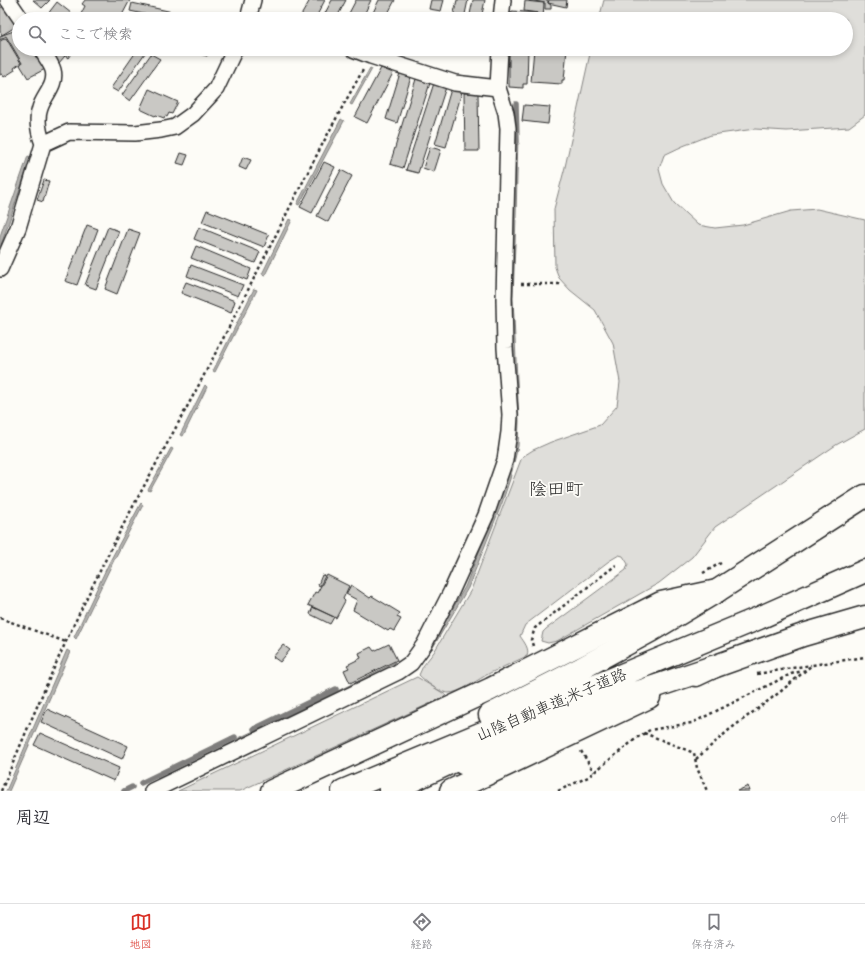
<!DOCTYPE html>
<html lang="ja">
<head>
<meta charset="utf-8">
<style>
	:root { --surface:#fff; --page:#f2f2f3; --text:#2b2b33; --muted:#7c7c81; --line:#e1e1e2; --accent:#d93025 }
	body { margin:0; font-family:"Indie Flower","Klee One",sans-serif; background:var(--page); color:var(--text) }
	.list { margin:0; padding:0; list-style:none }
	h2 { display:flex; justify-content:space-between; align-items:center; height:52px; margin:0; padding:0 16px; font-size:17px }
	h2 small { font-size:13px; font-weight:400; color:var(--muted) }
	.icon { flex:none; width:22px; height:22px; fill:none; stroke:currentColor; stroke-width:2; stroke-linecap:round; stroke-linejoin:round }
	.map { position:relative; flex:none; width:865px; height:791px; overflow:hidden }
	.search { position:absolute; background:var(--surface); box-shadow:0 2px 6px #0003; left:12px; right:12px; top:12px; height:44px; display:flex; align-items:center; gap:10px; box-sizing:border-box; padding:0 14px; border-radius:22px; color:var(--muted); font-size:15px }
	.sheet { height:112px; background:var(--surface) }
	nav { display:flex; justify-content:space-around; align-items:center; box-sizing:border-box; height:56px; border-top:1px solid var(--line); background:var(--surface); font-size:11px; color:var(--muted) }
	nav a { display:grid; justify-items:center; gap:2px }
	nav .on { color:var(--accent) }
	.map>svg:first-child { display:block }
	.green { fill:#dfdeda; stroke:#858482 }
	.water { fill:#b5b4b1; stroke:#7e7d7b }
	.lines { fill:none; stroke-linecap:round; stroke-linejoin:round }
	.stream { stroke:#7e7d7b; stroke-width:5.5 }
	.building { fill:#c9c8c4; stroke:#2b2b2b }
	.minor-casing { stroke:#2b2b2b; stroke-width:18 }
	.trunk-casing { stroke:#2b2b2b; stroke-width:25 }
	.motorway-casing { stroke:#2b2b2b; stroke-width:25 }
	.path { stroke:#2b2b2b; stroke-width:2.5; stroke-dasharray:3 3; stroke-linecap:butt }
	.minor { stroke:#fdfcf7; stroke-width:15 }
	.trunk { stroke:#fdfcf7; stroke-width:22 }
	.motorway { stroke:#fdfcf7; stroke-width:22 }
	.labels { text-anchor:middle; stroke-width:3.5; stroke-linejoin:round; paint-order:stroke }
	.street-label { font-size:16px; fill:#2b2b2b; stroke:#fdfcf7 }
	.quarter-label { font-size:18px; fill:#2b2b2b; stroke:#fdfcf7 }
</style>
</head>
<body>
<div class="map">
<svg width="865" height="791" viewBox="0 0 865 791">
	<rect width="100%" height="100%" fill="#fdfcf7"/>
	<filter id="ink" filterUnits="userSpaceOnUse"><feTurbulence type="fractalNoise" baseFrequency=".025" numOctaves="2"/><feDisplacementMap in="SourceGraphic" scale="8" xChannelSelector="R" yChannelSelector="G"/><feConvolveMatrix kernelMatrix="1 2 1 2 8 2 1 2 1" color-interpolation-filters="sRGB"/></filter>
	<g filter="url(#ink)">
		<path class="green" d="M604,0H865V115L849,127L787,131L755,129L711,135L683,146L664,155L659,169L663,184L674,203L698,225L715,228L743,225L791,211L817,209L865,220V429L836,445L715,527L692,557L659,583L557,641L548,643L541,641L543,632L546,629L626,570L628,564L623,556L619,555L609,561L525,625L520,636C524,642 530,649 527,656C515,662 502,667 490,673C480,678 459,694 448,693C438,692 426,682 419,675L423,666L434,652L471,590L522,457L533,450L551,442L600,425L617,406L620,382L613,343L595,310L570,290L559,278L555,267L554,209L565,167L591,49H846V19H599Z
			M417,677L446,695L444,697L240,791H178Z"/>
		<path class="water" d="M370,68L372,69L352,105L350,104Z
			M341,119L344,121L299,205L297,204Z
			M516,135H518L516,217L513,298L519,421L518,446L510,479L502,503L468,588L432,649L430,648L465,587L500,499L507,478L516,442L517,421L511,320Z
			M28,156L31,157L0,248V236Z
			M289,219L292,220L265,275L262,274Z
			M254,289L257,290L215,372L213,371Z
			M205,385L207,387L183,436L180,435Z
			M171,448L173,449L150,491L148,490Z
			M141,503L143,505L114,560L76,639L74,637L109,563Z
			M67,650L70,652L9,791H6Z
			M395,662L396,664L356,685L158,779L157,777L348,686Z"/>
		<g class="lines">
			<path class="stream" d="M510,19V15
				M508,49V64
				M516,104L517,142
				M254,729L336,689
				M141,783L235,737
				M124,791L132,787"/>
		</g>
		<path class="building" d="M33,0H50L42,8Z
			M85,0H130L121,17L120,16L118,19H85L80,16L85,6L82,4Z
			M310,0H325L315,19H299Z
			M332,0H346L336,19H322Z
			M356,0H371L362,19H346Z
			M379,0H395L385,19H370Z
			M431,0H444L441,11L429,9Z
			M457,0H468L464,19L453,17Z
			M473,0H485L481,19H469Z
			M529,0H548V3L551,5V9H545V3Z
			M549,0H567L566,7L548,3Z
			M525,1L544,3L543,19H538V13L524,11Z
			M57,2L71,13L67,19H44Z
			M132,3L204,19H166L130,11Z
			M5,5L17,26L2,35L0,31V8Z
			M512,11L538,13L537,19H511Z
			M546,17L564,18V19H546Z
			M19,29V49H34L47,68L28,78L20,65L22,63L6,36L0,40V36Z
			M6,38L21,63L14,68L15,70L4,77L2,74L0,75V41Z
			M58,49L64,52L62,54L65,56L58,64L52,57Z
			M66,49H76L77,50L75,53L73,51L68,58L63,54Z
			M138,49L145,53L118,92L111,88Z
			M202,49L209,52L207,56L200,54Z
			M214,49H224L222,53Z
			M509,49H528L527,84H523V88L509,87Z
			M534,49H567L564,80H562V84L531,82Z
			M151,54L160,59L130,101L122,95Z
			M381,68L393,73L367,123L355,117Z
			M400,73L411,77L397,123L386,119Z
			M416,79L430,83L403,168L390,164Z
			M434,83L446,87L418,173L406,170Z
			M149,89L178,102L172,114L169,113L167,117L165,116L164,118L156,115L155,116L140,109Z
			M451,89L462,92L446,147L435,144Z
			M464,93H478L479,151H465Z
			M524,105L550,107L548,124L522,121Z
			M430,147L441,150L434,172L423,168Z
			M181,153L188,155L184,165L177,163Z
			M243,157L251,160L246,170L239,167Z
			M324,162L335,167L312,213L300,207Z
			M341,170L352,176L328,222L317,216Z
			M44,180L49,181L43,202L37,200Z
			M207,210L269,235L264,247L202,222Z
			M87,225L98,229L77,285L65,281Z
			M108,227L119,231L96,289L85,285Z
			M199,227L260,252L255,263L194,239Z
			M128,229L140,233L117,294L105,289Z
			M196,246L251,269L247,280L191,258Z
			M191,265L243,285L238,296L187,276Z
			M186,282L235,301L231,313L181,293Z
			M322,575L325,576L320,586L318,585Z
			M327,575L349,586L343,599L345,601L336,618L308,605L315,592L317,593Z
			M351,585L370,598L372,596L400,613L397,617L401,619L394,631L390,629L388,631L353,610L357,600L346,594Z
			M313,607L334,617L330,624L310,614Z
			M389,644L397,660L350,683L344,670L349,668L347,665L361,658L359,653L371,647L374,651Z
			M283,645L290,650L280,662L273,657Z
			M47,709L128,746L122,759L41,722Z
			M40,733L119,768L114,781L34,745Z
			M748,786L750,791H737Z"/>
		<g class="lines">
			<defs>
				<path id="minor" d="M8,0L21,19
					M248,19L253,0
					M501,19L503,0
					M353,49L371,56L455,83L498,88
					M43,144L69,132L135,133L161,130L175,127L193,114L216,89L235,49
					M0,269L18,228L43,144C39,133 36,119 40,108C44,95 57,85 53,70C51,63 45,56 41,49
					M152,791L398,672L411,663L424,645L451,592L486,515L505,460L509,432L510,415L505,348L504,299L508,128L506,113L498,88L500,49"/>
				<path id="trunk" d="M696,675L713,667L803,635L865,617
					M272,791L491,689L661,603L717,591L865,496
					M451,791L649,697"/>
				<path id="motorway" d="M490,715L582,668L650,631L717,591
					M463,763L615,700L713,667
					M343,791L759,618L865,571
					M390,791L475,751"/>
			</defs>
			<use href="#minor" class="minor-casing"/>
			<use href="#trunk" class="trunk-casing"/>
			<use href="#motorway" class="motorway-casing"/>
			<path class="path" d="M521,284H560
				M703,573L721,563
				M0,618L66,642
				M533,646L531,640L535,628L616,565
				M757,674L811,665
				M644,733L694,753L697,768L707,791
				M581,751L594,772
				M696,759L729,730L780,692L812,665L865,657
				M1,791C32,718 63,644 99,573C135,499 177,428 215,354C265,259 310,163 363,70
				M558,791L588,777L638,737L650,730L692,723L791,674L806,670"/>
			<use href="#minor" class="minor"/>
			<use href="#trunk" class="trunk"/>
			<use href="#motorway" class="motorway"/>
		</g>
	</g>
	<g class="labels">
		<g class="street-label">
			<text transform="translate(551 704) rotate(-23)" y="6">山陰自動車道;米子道路</text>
		</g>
		<g class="quarter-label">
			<text x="556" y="495">陰田町</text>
		</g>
	</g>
</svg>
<div class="search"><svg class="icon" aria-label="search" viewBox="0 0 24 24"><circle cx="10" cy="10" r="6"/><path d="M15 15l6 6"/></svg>ここで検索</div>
</div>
<section class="sheet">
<h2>周辺<small>0件</small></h2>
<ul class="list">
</ul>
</section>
<nav>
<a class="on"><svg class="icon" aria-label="map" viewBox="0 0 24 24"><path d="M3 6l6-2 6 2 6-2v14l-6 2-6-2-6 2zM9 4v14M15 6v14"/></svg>地図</a>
<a><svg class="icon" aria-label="directions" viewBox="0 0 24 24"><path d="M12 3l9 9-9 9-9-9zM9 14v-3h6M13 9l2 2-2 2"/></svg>経路</a>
<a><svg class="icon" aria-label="saved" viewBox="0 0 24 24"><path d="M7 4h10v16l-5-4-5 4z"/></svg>保存済み</a>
</nav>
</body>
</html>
